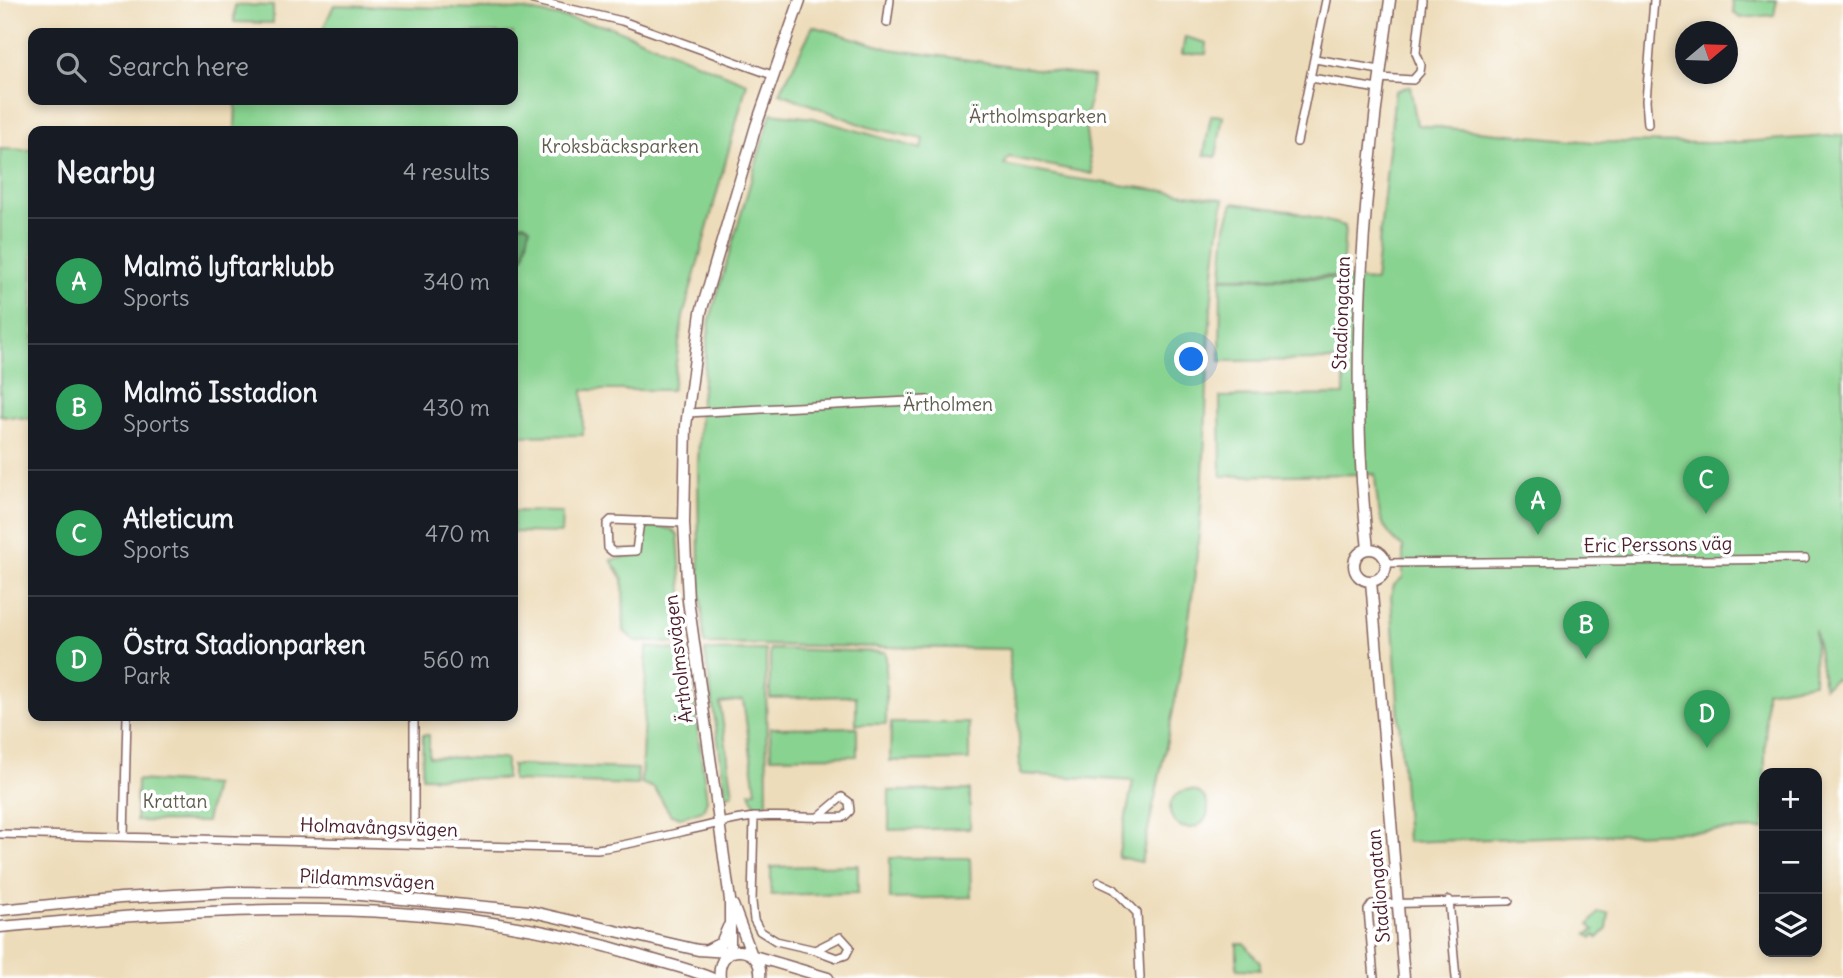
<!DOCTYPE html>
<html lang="en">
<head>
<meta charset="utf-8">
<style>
	:root { --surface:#171b24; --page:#242831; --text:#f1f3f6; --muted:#9ea1a6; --line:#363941; --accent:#c8321e }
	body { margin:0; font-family:Delius,sans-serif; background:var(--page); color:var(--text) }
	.controls { position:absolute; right:21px; bottom:21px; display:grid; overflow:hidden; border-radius:14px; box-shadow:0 4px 10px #0003 }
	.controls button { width:63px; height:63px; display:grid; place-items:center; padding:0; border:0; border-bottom:2px solid var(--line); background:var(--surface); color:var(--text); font:35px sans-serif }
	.compass { position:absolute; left:1675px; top:21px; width:63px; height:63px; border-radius:50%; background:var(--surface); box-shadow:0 4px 10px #0003; rotate:71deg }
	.you { position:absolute; left:1192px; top:360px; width:24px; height:24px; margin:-18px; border:5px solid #fff; border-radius:50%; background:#1a73e8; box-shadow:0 0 0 10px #1a73e833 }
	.badge { display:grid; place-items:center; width:46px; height:46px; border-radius:50%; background:var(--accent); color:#fff; font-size:23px; font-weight:700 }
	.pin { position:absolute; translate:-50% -58px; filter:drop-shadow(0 2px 4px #0008) }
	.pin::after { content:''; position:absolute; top:37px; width:24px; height:21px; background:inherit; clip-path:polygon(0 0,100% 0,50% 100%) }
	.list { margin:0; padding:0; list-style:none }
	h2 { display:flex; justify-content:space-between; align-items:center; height:91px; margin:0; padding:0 28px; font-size:30px }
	h2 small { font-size:23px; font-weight:400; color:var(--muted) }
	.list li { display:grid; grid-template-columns:46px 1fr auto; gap:21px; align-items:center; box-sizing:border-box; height:126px; padding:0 28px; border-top:2px solid var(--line) }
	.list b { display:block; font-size:26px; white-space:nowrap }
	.list p { margin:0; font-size:23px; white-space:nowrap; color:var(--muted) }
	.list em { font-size:23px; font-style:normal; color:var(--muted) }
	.icon { flex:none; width:38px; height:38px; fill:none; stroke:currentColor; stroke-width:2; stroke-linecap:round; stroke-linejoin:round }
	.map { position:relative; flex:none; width:1843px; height:978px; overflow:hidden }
	.search { position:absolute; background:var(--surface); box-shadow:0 4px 10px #0003; left:28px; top:28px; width:490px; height:77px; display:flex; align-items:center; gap:18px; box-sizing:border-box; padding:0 24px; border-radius:14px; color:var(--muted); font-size:26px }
	.panel { position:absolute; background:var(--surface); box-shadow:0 4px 10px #0003; left:28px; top:126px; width:490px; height:595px; border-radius:14px }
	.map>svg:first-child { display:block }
	.green { fill:#88d390; stroke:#69795e; stroke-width:2 }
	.forest { fill:#6eb57a; stroke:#5c6a52; stroke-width:2 }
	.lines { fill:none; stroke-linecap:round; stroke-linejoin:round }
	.street-casing { stroke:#83615d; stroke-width:10 }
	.secondary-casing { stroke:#83615d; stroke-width:13 }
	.street { stroke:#fff; stroke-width:7 }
	.secondary { stroke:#fff; stroke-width:10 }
	.labels { text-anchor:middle; stroke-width:7; stroke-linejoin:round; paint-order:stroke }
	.park-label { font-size:19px; fill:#605e4e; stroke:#fff }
	.street-label { font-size:19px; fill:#4a1f2b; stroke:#fff }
</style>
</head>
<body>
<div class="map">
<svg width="1843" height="978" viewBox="0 0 1843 978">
	<rect width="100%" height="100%" fill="#fff"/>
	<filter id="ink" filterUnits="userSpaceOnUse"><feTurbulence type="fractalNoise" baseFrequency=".0143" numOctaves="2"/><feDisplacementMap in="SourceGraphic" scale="14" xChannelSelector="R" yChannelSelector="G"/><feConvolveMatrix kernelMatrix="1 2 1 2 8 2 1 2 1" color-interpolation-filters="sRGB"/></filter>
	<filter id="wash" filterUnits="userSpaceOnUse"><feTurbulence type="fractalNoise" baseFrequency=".00686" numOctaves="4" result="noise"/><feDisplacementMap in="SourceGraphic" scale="28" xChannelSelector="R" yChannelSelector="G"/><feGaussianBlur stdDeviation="1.57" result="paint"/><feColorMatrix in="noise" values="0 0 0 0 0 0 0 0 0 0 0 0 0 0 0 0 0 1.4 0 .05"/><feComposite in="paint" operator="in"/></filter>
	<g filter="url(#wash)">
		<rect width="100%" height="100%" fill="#eddcb9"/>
		<path class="green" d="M1732,0H1777L1774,15L1740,18L1734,13Z
			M235,5L273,6V23L234,22Z
			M334,5L525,10L611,27L747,83L683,317L672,390H583V435L513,436V131H235L236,100H513V33H321Z
			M813,26L890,49L1093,77L1085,125L1092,174L1009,157L1004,165L1069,178L1224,199C1203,316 1210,436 1197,554C1187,656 1163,761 1141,862L1118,857L1133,781L1020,774L1018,709L1010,681V649L704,644L699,562L698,468L700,406L710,319L771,113L813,118L921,149L923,139L868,127L780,93Z
			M1185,37L1207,43L1206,54H1182Z
			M1410,86L1417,125L1592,142L1725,143L1843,135V679H1835L1824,687L1815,630L1814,683L1766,691L1764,829L1407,842L1391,595L1394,585L1403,577V547C1377,531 1377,501 1375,474L1221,476L1220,397L1344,395V362L1340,360L1220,361L1221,279L1325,278L1375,281L1395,91Z
			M1211,115L1223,116L1216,157L1204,155Z
			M0,149L33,150V419L0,415Z
			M1233,203L1290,211L1345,226L1342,276L1222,277L1226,226Z
			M513,511L562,512L561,533L513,532Z
			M653,526L671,529L678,535L686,644L635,641L624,631L623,579L611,560L641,554L644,531Z
			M647,647L687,651L707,800L703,810L682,817L671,815L654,788L641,783Z
			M770,649L886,652V724H856V696L770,698Z
			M766,650L767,809H757L750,792L756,791L743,700L720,703L733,794L726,795L705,651Z
			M891,723H969V760L890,761Z
			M857,727V756L771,757L770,728Z
			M423,735H429V757L506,759V779L422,777Z
			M512,765L637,769L638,785L512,781Z
			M137,780L214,785L206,822L136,821Z
			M1170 809a19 19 0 1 1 38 0a19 19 0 1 1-38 0Z
			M970,790V828L889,830V791Z
			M970,858L971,897L890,899V858Z
			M858,865V893L771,895V867Z
			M1598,913H1609L1607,929L1598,938L1595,935L1592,938L1587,934L1595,930L1589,925Z
			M1237,944H1245L1260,963V970L1237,969Z"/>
		<path class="forest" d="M524,223L530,227L524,257L513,253V225Z"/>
	</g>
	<g filter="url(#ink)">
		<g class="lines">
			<defs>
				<path id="street" d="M533,0L622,21L772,75
					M887,23L890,0
					M1315,59L1380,70
					M1311,78L1378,89
					M1379,78L1413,80L1420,72L1421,65L1416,53L1422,0
					M1648,124L1646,101L1654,0
					M1297,142L1326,0
					M687,413L927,400
					M640,521L636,551L613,552L608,548L607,524L611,520L684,523
					M1386,563L1805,559
					M754,817L752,902L754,920L760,931L776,941L815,950L841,937L850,947L846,955L837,958L815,950
					M0,834L597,849C644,843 688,829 735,820C770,813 809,819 844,817L850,811L849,802L842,797L817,818
					M124,837L127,716
					M414,844V716
					M1099,882L1114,889L1137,913L1140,978
					M1449,900L1456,978
					M1374,978L1368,910L1372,904L1509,901"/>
				<path id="secondary" d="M1354 565a16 16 0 1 1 32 0a16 16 0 1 1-32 0Z
					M1368,549C1347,362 1364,186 1390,0
					M1371,581L1404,978
					M733,905L751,953
					M0,910L121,898L229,892L339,893L529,911L698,950L728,952
					M0,927C215,908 431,891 640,956C663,963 688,968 711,978
					M707,950L721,943L728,927
					M730,951V900L688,600L684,523L686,426L701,312L756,126L800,0
					M754,956L828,978
					M720,978C715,941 764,943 760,978"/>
			</defs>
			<use href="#street" class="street-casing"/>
			<use href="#secondary" class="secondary-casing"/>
			<use href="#street" class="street"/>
			<use href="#secondary" class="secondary"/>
		</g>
	</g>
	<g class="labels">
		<g class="park-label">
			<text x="1038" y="123">Ärtholmsparken</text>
			<text x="620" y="153">Kroksbäcksparken</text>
			<text x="948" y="411">Ärtholmen</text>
			<text x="175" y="808">Krattan</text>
		</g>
		<g class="street-label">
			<text transform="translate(1341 313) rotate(-88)" y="7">Stadiongatan</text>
			<text transform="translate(1658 544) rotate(-1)" y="7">Eric Perssons väg</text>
			<text transform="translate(678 659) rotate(-97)" y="7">Ärtholmsvägen</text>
			<text transform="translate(379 827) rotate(2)" y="7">Holmavångsvägen</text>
			<text transform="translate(367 879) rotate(3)" y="7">Pildammsvägen</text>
			<text transform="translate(1378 886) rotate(-95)" y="7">Stadiongatan</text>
		</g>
	</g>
</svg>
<div class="controls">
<button>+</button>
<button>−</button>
<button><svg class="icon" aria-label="layers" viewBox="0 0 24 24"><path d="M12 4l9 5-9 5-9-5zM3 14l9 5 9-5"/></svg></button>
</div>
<svg class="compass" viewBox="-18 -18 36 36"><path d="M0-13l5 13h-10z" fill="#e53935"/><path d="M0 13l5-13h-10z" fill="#9ea1a6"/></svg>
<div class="you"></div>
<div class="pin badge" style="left:1538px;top:535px;background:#2e9e5b">A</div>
<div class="pin badge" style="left:1586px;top:659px;background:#2e9e5b">B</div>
<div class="pin badge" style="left:1706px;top:514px;background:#2e9e5b">C</div>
<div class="pin badge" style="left:1707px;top:748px;background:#2e9e5b">D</div>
<div class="search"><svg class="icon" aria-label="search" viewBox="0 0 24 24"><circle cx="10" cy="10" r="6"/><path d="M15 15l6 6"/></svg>Search here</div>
<section class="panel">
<h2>Nearby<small>4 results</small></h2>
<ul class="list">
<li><span class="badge" style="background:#2e9e5b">A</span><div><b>Malmö lyftarklubb</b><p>Sports</p></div><em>340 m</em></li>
<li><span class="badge" style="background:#2e9e5b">B</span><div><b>Malmö Isstadion</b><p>Sports</p></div><em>430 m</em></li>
<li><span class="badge" style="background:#2e9e5b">C</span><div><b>Atleticum</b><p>Sports</p></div><em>470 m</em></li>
<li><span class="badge" style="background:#2e9e5b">D</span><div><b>Östra Stadionparken</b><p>Park</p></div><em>560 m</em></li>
</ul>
</section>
</div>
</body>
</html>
